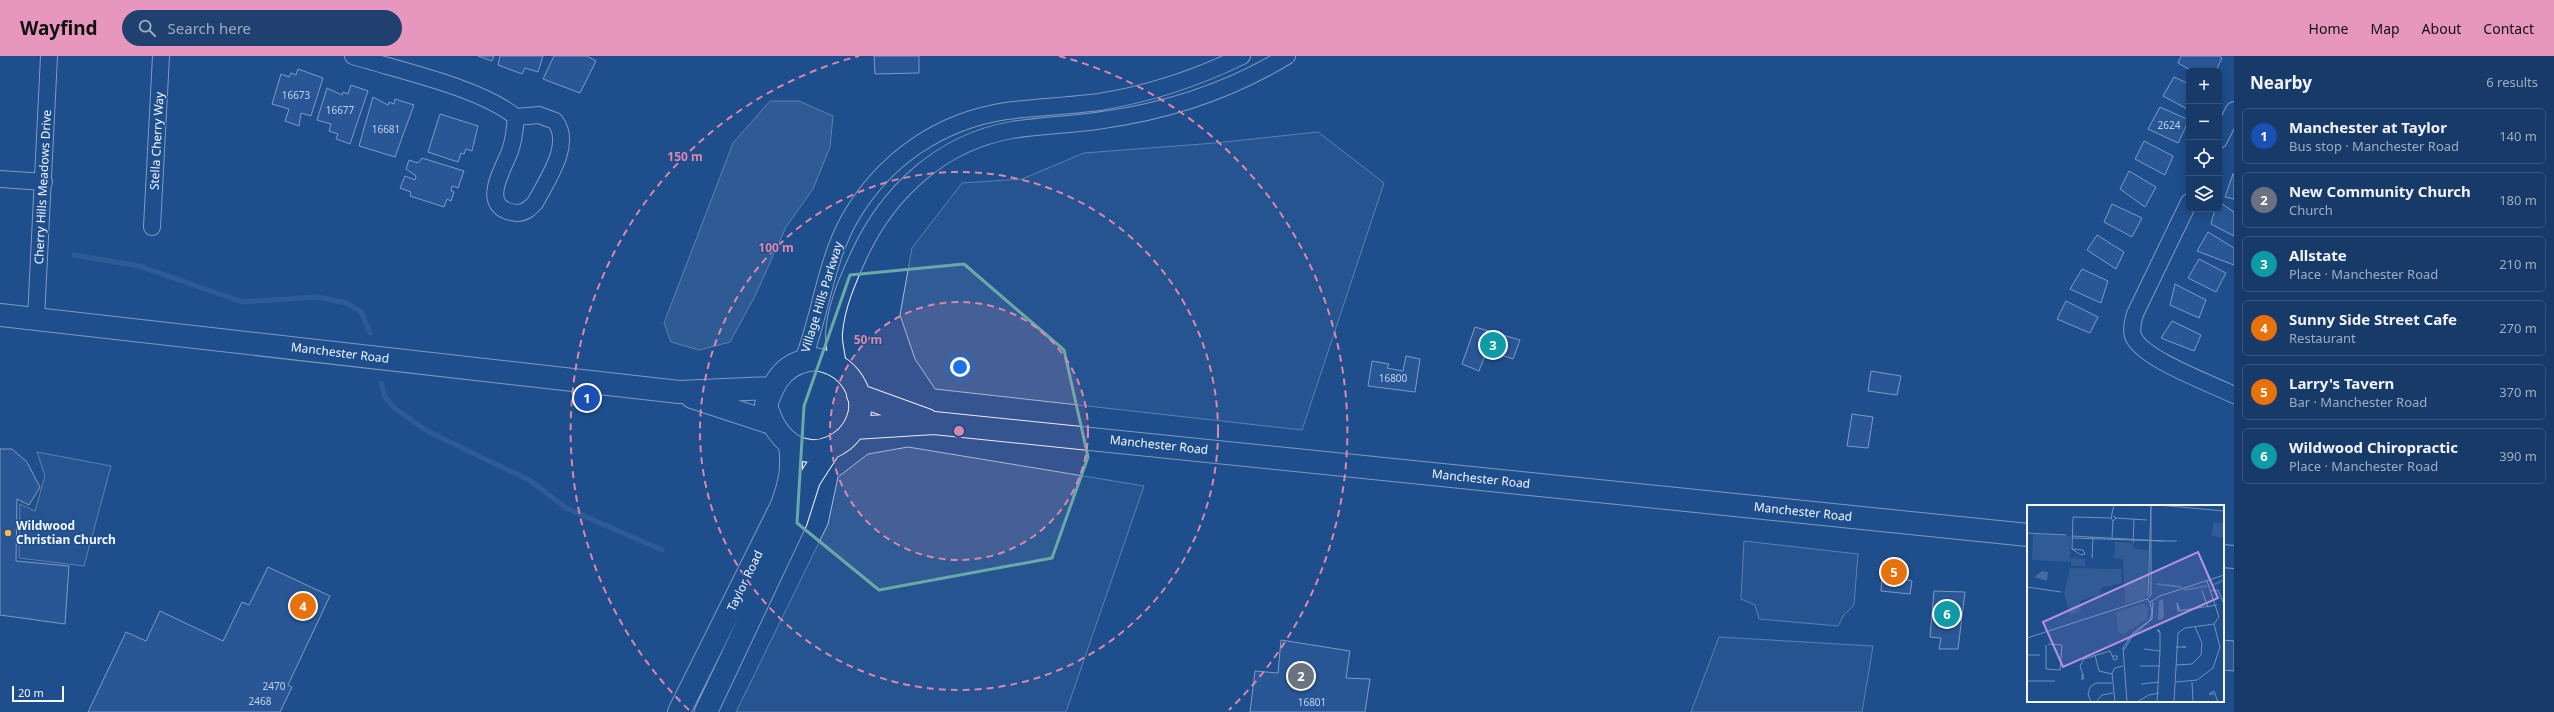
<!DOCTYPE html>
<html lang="en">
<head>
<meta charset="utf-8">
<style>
	:root { --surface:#173a69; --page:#20416f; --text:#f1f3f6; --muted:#9eadc0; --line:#36547d; --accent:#e797bd }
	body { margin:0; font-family:"Noto Sans",sans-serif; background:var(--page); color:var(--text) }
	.controls { position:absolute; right:12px; top:12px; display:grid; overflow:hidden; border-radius:6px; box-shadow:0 2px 10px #0003 }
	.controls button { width:36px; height:36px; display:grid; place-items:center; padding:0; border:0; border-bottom:1px solid var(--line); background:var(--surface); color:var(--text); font:20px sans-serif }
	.scale { position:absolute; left:12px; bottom:10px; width:52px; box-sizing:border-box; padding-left:4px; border:2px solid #f2f6ff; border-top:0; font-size:11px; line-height:14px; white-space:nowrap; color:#f2f6ff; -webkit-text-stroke:3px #1f4e8c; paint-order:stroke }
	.you { position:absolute; left:960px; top:311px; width:14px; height:14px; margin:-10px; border:3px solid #fff; border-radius:50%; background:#1a73e8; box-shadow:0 0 0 6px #1a73e833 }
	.badge { display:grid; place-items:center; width:26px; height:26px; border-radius:50%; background:var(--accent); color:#fff; font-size:13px; font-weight:700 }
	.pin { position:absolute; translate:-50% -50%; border:2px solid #fff; box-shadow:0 1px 4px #0006 }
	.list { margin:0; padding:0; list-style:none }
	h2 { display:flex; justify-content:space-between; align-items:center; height:52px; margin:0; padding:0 16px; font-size:17px }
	h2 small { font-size:13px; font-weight:400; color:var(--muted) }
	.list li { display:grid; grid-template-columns:26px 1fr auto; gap:12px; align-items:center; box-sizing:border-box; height:56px; margin:0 8px 8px; padding:0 8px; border:1px solid var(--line); border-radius:6px }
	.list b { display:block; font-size:15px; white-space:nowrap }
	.list p { margin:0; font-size:13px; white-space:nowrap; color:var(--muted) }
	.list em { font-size:13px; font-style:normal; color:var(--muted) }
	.icon { flex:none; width:22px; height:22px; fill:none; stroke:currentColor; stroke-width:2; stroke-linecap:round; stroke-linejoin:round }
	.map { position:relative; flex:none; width:2234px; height:656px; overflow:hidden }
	header { display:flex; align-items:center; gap:24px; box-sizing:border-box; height:56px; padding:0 20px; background:var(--accent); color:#111 }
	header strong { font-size:19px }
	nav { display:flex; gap:22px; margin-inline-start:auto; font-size:14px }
	.search { width:280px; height:36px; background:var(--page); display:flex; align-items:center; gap:10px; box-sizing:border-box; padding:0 14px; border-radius:22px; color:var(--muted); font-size:15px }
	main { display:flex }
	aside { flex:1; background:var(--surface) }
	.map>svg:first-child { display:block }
	.built { fill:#305b95; stroke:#a8bbd7 }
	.water { fill:#446ba0; stroke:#a8bbd7 }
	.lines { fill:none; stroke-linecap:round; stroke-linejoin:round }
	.stream { stroke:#446ba0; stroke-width:5 }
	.building { fill:#3563a3; stroke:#f2f6ff }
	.street-casing { stroke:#f2f6ff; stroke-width:18 }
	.secondary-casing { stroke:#f2f6ff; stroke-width:24 }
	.street { stroke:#1f4e8c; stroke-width:16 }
	.secondary { stroke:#1f4e8c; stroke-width:22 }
	.marked { fill:none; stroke:#6aa9a8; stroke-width:3; stroke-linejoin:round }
	.ring { fill:none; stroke:#da87ad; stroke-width:2; stroke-dasharray:7 5 }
	.poi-dot { fill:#ffb74d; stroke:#1f4e8c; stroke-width:1.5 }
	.labels { text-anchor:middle; stroke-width:3; stroke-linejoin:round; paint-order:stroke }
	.number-label { font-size:10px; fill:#c3d1e8 }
	.street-label { font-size:12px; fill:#f2f6ff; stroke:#1f4e8c }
	.poi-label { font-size:12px; font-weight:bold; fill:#f2f6ff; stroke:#1f4e8c; text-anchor:start }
	.inset-river { fill:none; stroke:#446ba0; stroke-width:2 }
	.inset-road { fill:none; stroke:#7391ba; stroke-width:1 }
	.view { fill:#b691df; fill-opacity:0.15; stroke:#b691df; stroke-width:2 }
	.inset-edge { fill:none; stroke:#f2f6ff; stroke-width:2 }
	.centre { fill:#da87ad; stroke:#1f4e8c; stroke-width:2 }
	.ring-label { font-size:12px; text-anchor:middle; font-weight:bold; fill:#da87ad; stroke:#1f4e8c; stroke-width:3; stroke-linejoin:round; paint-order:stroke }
</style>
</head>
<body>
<header>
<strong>Wayfind</strong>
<div class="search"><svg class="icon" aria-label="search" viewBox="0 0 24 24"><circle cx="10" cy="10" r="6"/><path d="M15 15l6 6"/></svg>Search here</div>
<nav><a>Home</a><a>Map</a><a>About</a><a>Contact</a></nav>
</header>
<main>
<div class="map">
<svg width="2234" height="656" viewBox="0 0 2234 656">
	<rect width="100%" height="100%" fill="#1f4e8c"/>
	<path class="built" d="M1318,76L1384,127L1302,374L935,333L915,303L900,259L912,192L962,127L1022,123L1084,97L1215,87Z
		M908,391L1144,430L1066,656H736L828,468L838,421L868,398Z
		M37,396L111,410L84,510L19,502L20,448L35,455L45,420Z
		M1744,485L1858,498L1854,549L1844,559L1838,570L1759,563L1755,549L1741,543Z
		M1719,581L1873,590L1862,656H1691Z"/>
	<path class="water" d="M770,45H799L833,60L830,91L813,133L786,171L755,240L730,286L699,294L671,286L664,267L733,87Z"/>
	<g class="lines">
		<path class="stream" d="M74,199L139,210L243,246L316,241L347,247L361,256L370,277
			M381,327L385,341L393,351L427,375L531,425L566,452L662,494"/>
	</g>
	<path class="building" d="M478,0H494L492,5Z
		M500,0H543L538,16L525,12L522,18L498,9Z
		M554,0H587L596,5L580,37L543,23Z
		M874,0H919V17L875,18Z
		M2181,0H2219L2222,2L2216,15H2192L2178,7Z
		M298,13L323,22L311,60L301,57L299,70L285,65L289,53L272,48L281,18L289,21L291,17L296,19Z
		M2174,21L2189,28V54L2163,40Z
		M351,29L368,35L350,88L336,83L338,78L329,75L331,68L317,64L327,32L342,39L343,36L348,38Z
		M373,41L388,49L389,46L394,48L395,43L414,49L395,101L359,90Z
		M2160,51L2189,64L2178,87L2148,73Z
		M440,58L478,70L472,95L466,93L464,98L461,97L458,106L428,96Z
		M2144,85L2173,100L2165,119L2135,103Z
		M422,102L464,115L458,132L452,130L451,135L454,136L451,145L447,143L444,151L410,140L411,136L400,132L405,120L415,124L416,120L406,113L409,104L418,107Z
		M2129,115L2156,131L2145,151L2120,133Z
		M2233,118H2234V143L2225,141Z
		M2219,146L2234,156V180L2211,168L2215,153H2219Z
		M2112,148L2142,162L2132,181L2104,166Z
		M2208,176L2234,192V209L2197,195Z
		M2097,179L2124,196L2116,213L2087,194Z
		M2199,203L2226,217L2216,236L2188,222Z
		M2082,213L2108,225L2101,247L2070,233Z
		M2175,228L2206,244L2199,262L2170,249Z
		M2066,245L2098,261L2090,277L2057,263Z
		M2172,265L2201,279L2194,295L2161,282Z
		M1475,271L1520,284L1513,303L1487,294L1479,315L1462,308Z
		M1406,300L1420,303L1415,336L1368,330L1372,305L1389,308L1387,312L1403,315Z
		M1871,315L1901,320L1897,339L1868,335Z
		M1852,358L1873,361L1868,392L1847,390Z
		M0,393H12L27,406L40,431L29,449L17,443L16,505L69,510L65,568L0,559Z
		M1883,505L1906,509L1905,523L1912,525L1910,538L1881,535Z
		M268,511L330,540L288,629L292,631L280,656H88L126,576L146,585L160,555L223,585L242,546L249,549Z
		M1934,535L1965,536L1958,593H1939L1941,582L1930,581Z
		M1281,584L1350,595L1346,622L1370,623L1365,656H1250L1255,615L1278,617Z
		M2223,584L2234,585V615L2223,614Z"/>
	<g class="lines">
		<defs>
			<path id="street" d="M353,0C401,15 478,31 516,61L539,59L555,65C573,88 547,124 535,147C530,152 525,157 517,157C477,153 503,114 510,95C514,84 515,73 516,61
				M2219,84L2234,54
				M0,123L44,126
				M2189,146L2135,258C2133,265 2131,272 2133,280C2142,303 2210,327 2234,339
				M152,171L161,0
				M36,262L49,0
				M803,304C821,258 825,206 850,162C884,103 940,65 1006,55C1037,51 1068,50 1099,46C1149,38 1197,22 1242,0
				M838,310C837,300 833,287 834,277C836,250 848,223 859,199C888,136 942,86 1012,74C1042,69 1073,69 1103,64C1168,55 1231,34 1287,0"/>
			<path id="secondary" d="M0,259L679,336L771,332
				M815,303C832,306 844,312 853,326C887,380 791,438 766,349C775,322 786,306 815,303Z
				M858,339L927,364
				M692,341L771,367
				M854,372L934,367L2028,479
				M2223,500L2234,501
				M679,656L782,449C790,427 793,412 790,389
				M706,656L796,465L809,424L829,393"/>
		</defs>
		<use href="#street" class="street-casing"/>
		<use href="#secondary" class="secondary-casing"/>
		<use href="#street" class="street"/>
		<use href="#secondary" class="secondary"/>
	</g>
	<path d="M0 0H2234V656H0ZM964,208L1064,294L1088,401L1052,502L879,534L797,467L804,350L850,219Z" fill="#1f4e8c" fill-opacity=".55" fill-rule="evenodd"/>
	<path class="marked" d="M964,208L1064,294L1088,401L1052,502L879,534L797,467L804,350L850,219Z"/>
	<circle cx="959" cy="375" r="129" fill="#da87ad" fill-opacity=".12"/>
	<g class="ring">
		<circle cx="959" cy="375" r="129"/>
		<circle cx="959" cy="375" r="259"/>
		<path d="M689 654A388 388 0 0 1 859 0M1059 0A388 388 0 0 1 1229 654"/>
	</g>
	<circle class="poi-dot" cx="8" cy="477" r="4"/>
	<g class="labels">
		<g class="number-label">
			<text x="296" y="43">16673</text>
			<text x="340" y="58">16677</text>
			<text x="2169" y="73">2624</text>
			<text x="386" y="77">16681</text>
			<text x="1393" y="326">16800</text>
			<text x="274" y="634">2470</text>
			<text x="260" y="649">2468</text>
			<text x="1312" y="650">16801</text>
		</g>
		<g class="street-label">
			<text transform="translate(157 85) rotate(-87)" y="4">Stella Cherry Way</text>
			<text transform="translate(43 131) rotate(-87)" y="4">Cherry Hills Meadows Drive</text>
			<text transform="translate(822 241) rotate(-73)" y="4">Village Hills Parkway</text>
			<text transform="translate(340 297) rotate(7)" y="4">Manchester Road</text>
			<text transform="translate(1159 389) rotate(6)" y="4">Manchester Road</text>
			<text transform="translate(1481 423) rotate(6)" y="4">Manchester Road</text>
			<text transform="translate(1803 456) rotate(6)" y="4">Manchester Road</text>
			<text transform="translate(745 525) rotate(-64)" y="4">Taylor Road</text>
		</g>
		<g class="poi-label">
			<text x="16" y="474">Wildwood<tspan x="16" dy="14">Christian Church</tspan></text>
		</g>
	</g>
	<g transform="translate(2027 449)">
		<rect width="197" height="197" fill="#1f4e8c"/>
		<path d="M186,17L197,18V33L185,31ZM6,29L44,31L43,57L5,55ZM88,37L105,38L107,44L121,45L120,90L116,94L98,99L96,54L87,53ZM44,53L58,54V61H44ZM43,63L94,64L95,78L74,83L73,90L53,96L54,106L43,110L37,88ZM116,99L121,103L120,114L97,129L91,127L89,107Z" fill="#305b95"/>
		<path d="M15,66L21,67L20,76L7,72ZM136,94L137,110L136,114L131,115L132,96Z" fill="#446ba0"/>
		<path class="inset-river" d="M130,79L155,82M186,80L197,75M157,85L180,81"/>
		<path class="inset-road" d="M132,0L197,6M86,11L89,13L86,16L84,13L87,0M89,13L120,15M0,28L39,30M45,31L136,36L45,33M85,33L86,16M136,36H150M106,38L107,14M45,44L46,12L84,13M45,44L56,45L58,49L54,50ZM65,53L66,32M0,82L34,87M175,86L181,102M184,86L191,85L197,99M124,90L120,94L123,97L133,91L197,70M124,90V0M121,91L124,0M153,105L150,98L151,106L190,100M0,133L120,94M19,140V164L33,165L35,140L21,139M149,142H159H155M117,144L133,146M97,145L106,130L125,114L126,97M0,150H13M68,150L72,166L85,169M149,160L165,159L174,150L175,138L168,122M113,161H133M55,169V175L57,173L53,161L57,154L83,146L87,155L90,154V151H85M0,176H28M149,177L170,175L186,163L193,142L187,119M165,177L166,197M114,179L132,177M187,189H182L187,186L191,197M64,197L61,189L63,182L69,178H85M69,197L75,190L86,188M88,197L85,168L88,163L96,161M100,197L96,143L105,129L123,115L125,107L123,97M110,197L122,190L132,188M130,197L133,146V128L130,125H132L133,128M147,197L151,128L158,123L187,119L192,112L180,76"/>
		<path class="view" d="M171,47L191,93L36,162L16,117Z"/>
		<rect width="197" height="197" class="inset-edge"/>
	</g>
	<circle cx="959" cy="375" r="6" class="centre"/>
	<g class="ring-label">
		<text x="685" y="105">150 m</text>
		<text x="776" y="196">100 m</text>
		<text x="868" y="288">50 m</text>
	</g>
</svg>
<div class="controls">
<button>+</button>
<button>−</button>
<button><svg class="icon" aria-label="locate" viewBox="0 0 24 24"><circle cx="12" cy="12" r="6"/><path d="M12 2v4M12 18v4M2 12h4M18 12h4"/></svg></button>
<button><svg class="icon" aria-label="layers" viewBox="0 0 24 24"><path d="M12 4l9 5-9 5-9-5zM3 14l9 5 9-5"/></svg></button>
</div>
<div class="scale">20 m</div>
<div class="you"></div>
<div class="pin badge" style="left:587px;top:342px;background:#1a4fb4">1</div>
<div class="pin badge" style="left:1301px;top:620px;background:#6b7280">2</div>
<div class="pin badge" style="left:1493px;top:289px;background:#0f9aa8">3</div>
<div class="pin badge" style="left:303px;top:550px;background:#e8710a">4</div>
<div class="pin badge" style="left:1894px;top:516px;background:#e8710a">5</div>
<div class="pin badge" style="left:1947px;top:558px;background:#0f9aa8">6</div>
</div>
<aside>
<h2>Nearby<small>6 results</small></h2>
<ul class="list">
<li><span class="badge" style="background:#1a4fb4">1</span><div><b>Manchester at Taylor</b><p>Bus stop · Manchester Road</p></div><em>140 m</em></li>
<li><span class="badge" style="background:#6b7280">2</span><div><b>New Community Church</b><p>Church</p></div><em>180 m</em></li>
<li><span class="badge" style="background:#0f9aa8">3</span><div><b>Allstate</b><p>Place · Manchester Road</p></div><em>210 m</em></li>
<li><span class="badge" style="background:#e8710a">4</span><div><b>Sunny Side Street Cafe</b><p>Restaurant</p></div><em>270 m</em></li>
<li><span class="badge" style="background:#e8710a">5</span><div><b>Larry's Tavern</b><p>Bar · Manchester Road</p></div><em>370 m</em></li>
<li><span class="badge" style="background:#0f9aa8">6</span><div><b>Wildwood Chiropractic</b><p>Place · Manchester Road</p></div><em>390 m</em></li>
</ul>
</aside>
</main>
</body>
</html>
